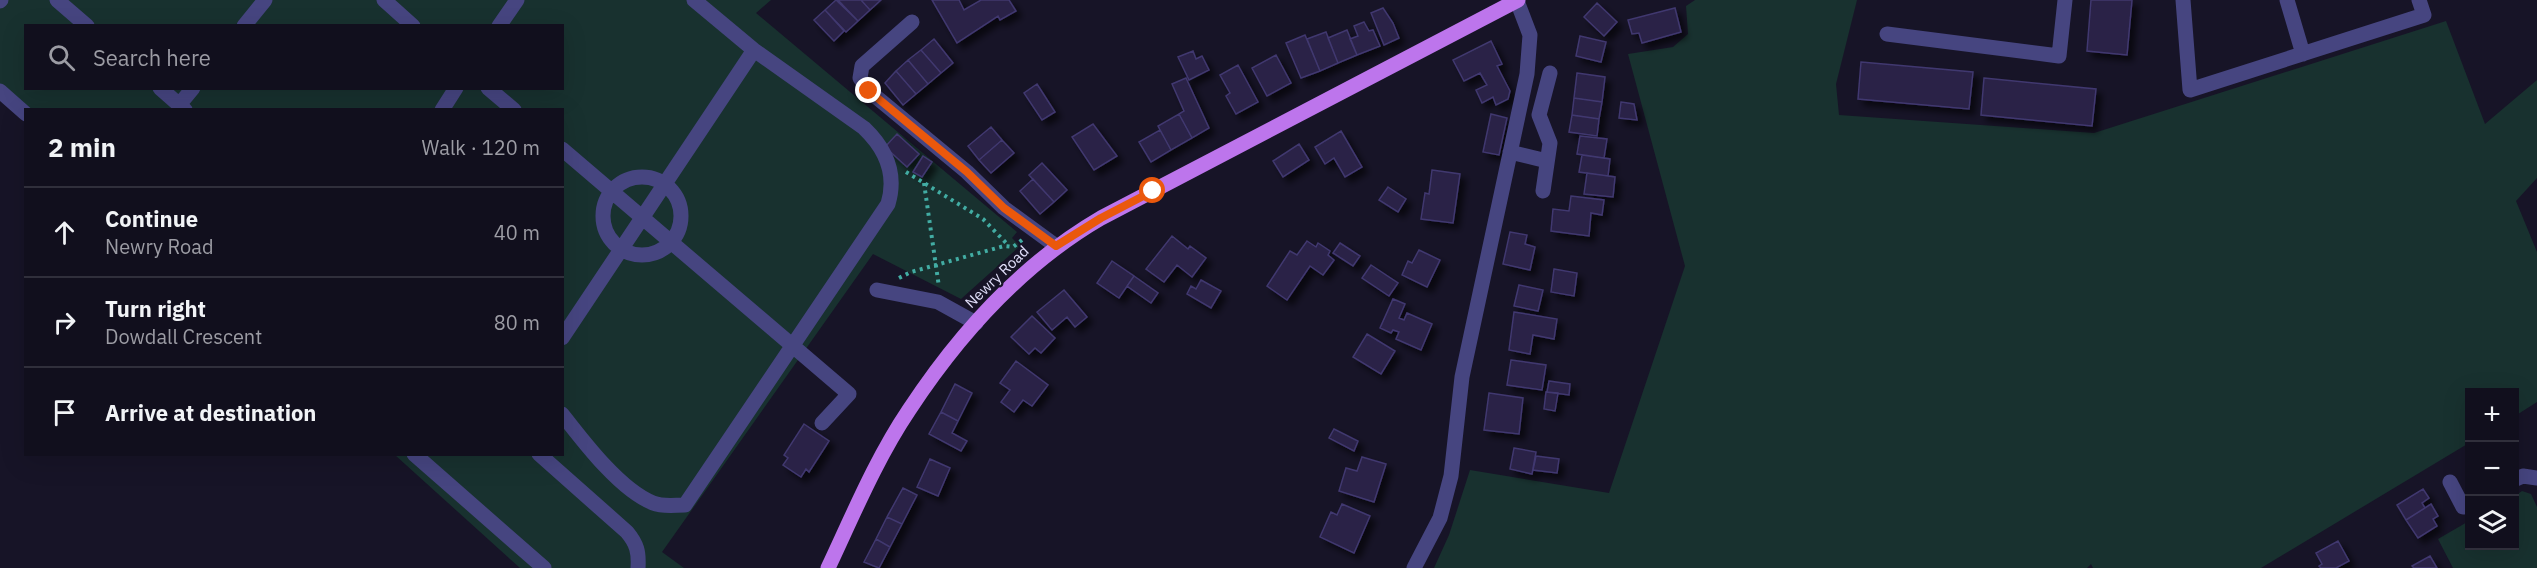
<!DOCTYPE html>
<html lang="en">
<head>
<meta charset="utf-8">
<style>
	:root { --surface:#110f1d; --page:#1e1d2a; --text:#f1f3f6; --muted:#9c9ca4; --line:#302f3b }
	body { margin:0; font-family:"IBM Plex Sans",sans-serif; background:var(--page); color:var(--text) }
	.controls { position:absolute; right:18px; bottom:18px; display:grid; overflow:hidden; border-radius:0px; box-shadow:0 6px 24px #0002 }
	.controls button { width:54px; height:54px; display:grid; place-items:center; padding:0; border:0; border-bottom:2px solid var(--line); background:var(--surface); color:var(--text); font:30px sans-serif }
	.stop { position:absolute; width:18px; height:18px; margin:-14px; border:4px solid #ea580c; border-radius:50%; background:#fff }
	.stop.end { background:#ea580c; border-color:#fff; box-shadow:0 2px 6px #0008 }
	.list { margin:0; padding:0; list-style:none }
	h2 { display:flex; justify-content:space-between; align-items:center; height:78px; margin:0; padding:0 24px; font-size:26px }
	h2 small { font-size:20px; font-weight:400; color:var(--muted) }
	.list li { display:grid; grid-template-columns:39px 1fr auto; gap:18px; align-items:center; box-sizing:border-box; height:90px; padding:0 24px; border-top:2px solid var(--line) }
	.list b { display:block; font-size:22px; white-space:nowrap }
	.list p { margin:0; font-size:20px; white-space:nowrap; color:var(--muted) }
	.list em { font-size:20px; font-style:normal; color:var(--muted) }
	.icon { flex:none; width:33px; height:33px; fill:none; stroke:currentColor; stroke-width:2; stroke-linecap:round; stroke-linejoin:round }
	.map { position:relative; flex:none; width:2537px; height:568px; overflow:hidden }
	.search { position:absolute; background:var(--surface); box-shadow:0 6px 24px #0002; left:24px; top:24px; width:540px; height:66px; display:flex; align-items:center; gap:15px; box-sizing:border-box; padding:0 21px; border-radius:0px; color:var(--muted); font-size:22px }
	.panel { position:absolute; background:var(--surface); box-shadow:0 6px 24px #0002; left:24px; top:108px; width:540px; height:348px; border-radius:0px }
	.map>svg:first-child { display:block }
	.green { fill:#18312f; fill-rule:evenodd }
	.building { fill:#292246; stroke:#41386f; stroke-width:1.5; filter:url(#shadow) }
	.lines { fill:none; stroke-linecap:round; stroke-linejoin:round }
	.path { stroke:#42aca3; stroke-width:4; stroke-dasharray:3 4.5; stroke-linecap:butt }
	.minor { stroke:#464580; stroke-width:15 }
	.major { stroke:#bd75ec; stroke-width:15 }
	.route { stroke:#ea580c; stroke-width:8 }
	.labels { text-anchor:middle; stroke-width:4.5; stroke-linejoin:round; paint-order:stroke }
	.street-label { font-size:15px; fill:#e1dffa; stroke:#171427 }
</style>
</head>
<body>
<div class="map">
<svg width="2537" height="568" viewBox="0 0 2537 568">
	<defs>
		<filter id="shadow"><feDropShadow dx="5.5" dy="5.5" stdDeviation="3" flood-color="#0009"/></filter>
	</defs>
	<rect width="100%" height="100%" fill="#171427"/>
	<path class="green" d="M0,0H771L756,13L1017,232L1012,238L1020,246L961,299L873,254L662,552L684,568H520L395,455L562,454V110H26L0,97ZM26,26H562V88H26Z
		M1695,0H1857L1836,84L1839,115L2094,133L2446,21L2485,124L2537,80V178L2516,201L2537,252V402L2515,416L2514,392H2470L2469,443L2261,568H2093L2091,564L2087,568H1434L1449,535L1470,470L1609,493L1685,266L1628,54L1673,47L1688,34L1686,6Z
		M2522,491L2531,494L2537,507V568H2453L2438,539L2469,521L2470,546H2514L2515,496Z"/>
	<path class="building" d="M836,0L858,21L846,32L825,10Z
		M838,0H861L870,10L858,21Z
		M861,0H881L870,10Z
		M932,0H959L964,10L981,0H1009L1016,11L1000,20L998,16L957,43Z
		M2091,0H2132L2127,55L2087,51Z
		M1597,3L1617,22L1604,36L1584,17Z
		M1383,8L1393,23L1399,38L1384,45L1371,13Z
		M1675,8L1681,32L1642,43L1639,33L1632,34L1628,20Z
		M825,10L844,31L834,41L814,20Z
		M1364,22L1369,31L1373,30L1380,46L1357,55L1350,39L1358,36L1354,26Z
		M1347,30L1357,55L1338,63L1328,38Z
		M1326,32L1338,63L1320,71L1307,39Z
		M1305,35L1320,71L1301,78L1286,43Z
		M1580,36L1606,42L1601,62L1576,56Z
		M934,39L953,63L941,73L921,50Z
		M1491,41L1502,64L1497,66L1510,91L1508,99L1496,105L1493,97L1482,103L1476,90L1487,85L1480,73L1464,81L1453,60Z
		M921,50L941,73L928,84L908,60Z
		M1193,51L1196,59L1202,56L1209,70L1189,80L1178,57Z
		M1276,55L1291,83L1267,96L1252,68Z
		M908,60L928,84L916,94L896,71Z
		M1861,62L1973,72L1969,109L1858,99Z
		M1238,65L1258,102L1236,114L1226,96L1230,93L1220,75Z
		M896,71L916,94L903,105L885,83Z
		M1577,73L1605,77L1602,102L1574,98Z
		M1186,78L1209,128L1192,138L1179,114L1184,111L1172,84Z
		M1984,78L2096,89L2092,126L1981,115Z
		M1037,84L1055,112L1042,120L1024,93Z
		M1574,98L1602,102L1599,119L1572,115Z
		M1621,102L1634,104L1637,120L1619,118Z
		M1179,114L1192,138L1171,150L1158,126Z
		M1491,114L1507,118L1499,155L1483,152Z
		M1572,115L1599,119L1597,136L1569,132Z
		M1093,124L1117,156L1094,170L1072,137Z
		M991,127L1002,140L979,160L968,146Z
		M1160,130L1171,150L1151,162L1139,142Z
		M1341,131L1362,167L1345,177L1334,158L1325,164L1315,147Z
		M897,134L919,154L907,167L885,147Z
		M1580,136L1607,139L1604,158L1577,154Z
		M1002,140L1014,153L991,173L979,160Z
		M1299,144L1309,160L1283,177L1273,161Z
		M1582,155L1610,159L1608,176L1579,172Z
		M923,156L932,162L922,177L913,172Z
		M1042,163L1067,190L1054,202L1029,175Z
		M1432,170L1460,174L1453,223L1421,219L1425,193L1429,194Z
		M1587,173L1615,177L1613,197L1584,194Z
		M1033,179L1054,202L1040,214L1020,191Z
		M1388,187L1406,199L1398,212L1379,200Z
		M1571,196L1604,200L1602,215L1591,213L1589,236L1551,231L1553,209L1569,211Z
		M1510,232L1527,235L1525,244L1535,247L1530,270L1503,264Z
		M1172,236L1188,249L1190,246L1206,258L1192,277L1177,265L1164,282L1146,269Z
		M1307,241L1316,247L1318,243L1330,251L1328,255L1334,260L1323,275L1310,266L1287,300L1267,286L1290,251L1297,255Z
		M1340,243L1360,256L1353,266L1333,253Z
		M1419,250L1440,260L1427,287L1402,275L1408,261L1412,263Z
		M1112,261L1134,276L1119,298L1097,283Z
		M1371,265L1398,283L1389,296L1362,278Z
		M1554,269L1577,273L1574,296L1551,292Z
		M1134,276L1158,293L1151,303L1127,286Z
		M1201,280L1221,291L1211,308L1187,294L1191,286L1196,289Z
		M1519,285L1543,290L1538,311L1514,306Z
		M1064,290L1087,317L1075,327L1067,317L1052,330L1037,312Z
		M1393,299L1405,304L1399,318L1404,320L1407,313L1432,324L1421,350L1396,339L1399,332L1393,330L1391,333L1380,328Z
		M1514,312L1557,319L1554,339L1533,335L1530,354L1509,350Z
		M1032,316L1055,338L1041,353L1035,348L1029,354L1011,337Z
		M1367,334L1395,351L1381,374L1353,357Z
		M1511,360L1546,365L1542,390L1507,385Z
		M1016,361L1048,385L1032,406L1023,400L1014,412L1001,402L1010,390L1000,383Z
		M1549,381L1570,384L1569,395L1547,392Z
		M955,384L972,393L958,421L941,412Z
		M1546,392L1558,393L1555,411L1544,409Z
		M1489,393L1523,398L1519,434L1484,430Z
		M941,412L958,421L952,433L967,441L961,451L929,434Z
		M804,424L829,441L809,472L806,469L801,477L783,465L788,458L784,455Z
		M1334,429L1358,441L1354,451L1329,438Z
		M1514,448L1536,452L1532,474L1510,469Z
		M1536,456L1559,459L1557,473L1533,470Z
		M1362,457L1386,464L1374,502L1339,491L1346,468L1357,471Z
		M930,459L950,468L938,496L917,487Z
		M903,488L917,495L902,524L887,517Z
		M2423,489L2429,498L2422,503L2425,508L2406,520L2397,505Z
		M1342,504L1370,516L1354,553L1320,537L1331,512L1337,515Z
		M2431,504L2438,516L2433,519L2437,526L2418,538L2406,520Z
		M887,517L902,524L890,547L876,539Z
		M876,539L890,547L879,568L864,562Z
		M2338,541L2349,561L2336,568H2321L2319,566L2322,564L2316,553Z
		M2430,556L2437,568H2414L2412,566Z"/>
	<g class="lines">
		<path class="path" d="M906,172L983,219L1009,246
			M924,183L939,287
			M899,278L911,272L1004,246L1013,247L1022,240"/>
		<path class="minor" d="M57,0L87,26
			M384,0L413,26
			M2183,0L2190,90L2424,15L2419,0
			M2287,0L2303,54
			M0,1L1,0
			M912,22L862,66L860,78L869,91L967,172L1004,208L1056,246
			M244,26L265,0
			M499,26L517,0
			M1887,34L2059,56L2065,0
			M160,88L185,110
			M488,88L514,110
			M0,91L26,114
			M179,105L193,88
			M442,110L456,88
			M562,149L849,394L822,423
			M1510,152L1547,161
			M603 216a39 39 0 1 1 78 0a39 39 0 1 1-78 0Z
			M1543,191L1550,143L1539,115L1550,73
			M877,290L938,302L976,323
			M562,338L754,50
			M562,414C583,441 620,490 653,503C663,507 674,505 685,505L888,204C897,174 886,149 864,128L754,50L694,0
			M414,454L544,568
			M539,454L627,532C637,544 639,552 638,568
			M2514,480L2523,476L2537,478
			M2450,482L2463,507L2470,504
			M1414,568L1440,518L1451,476L1462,377L1527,74L1530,35L1517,1"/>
		<path class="major" d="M828,568C853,515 876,459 909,410C959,334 1022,264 1101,218L1518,0"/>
	</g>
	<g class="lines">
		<path class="route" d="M869,91L967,172L1004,208L1056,246L1101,218L1153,191"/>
	</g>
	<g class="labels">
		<g class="street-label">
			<text transform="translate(997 277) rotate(-44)" y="5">Newry Road</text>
		</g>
	</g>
</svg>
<div class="controls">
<button>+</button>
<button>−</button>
<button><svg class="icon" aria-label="layers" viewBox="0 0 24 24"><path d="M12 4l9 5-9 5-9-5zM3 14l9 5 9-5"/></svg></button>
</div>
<div class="stop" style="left:1153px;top:191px"></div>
<div class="stop end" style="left:869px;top:91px"></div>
<div class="search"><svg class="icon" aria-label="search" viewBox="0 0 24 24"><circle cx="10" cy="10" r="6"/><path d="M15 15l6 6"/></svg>Search here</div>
<section class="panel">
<h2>2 min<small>Walk · 120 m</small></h2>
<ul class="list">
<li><svg class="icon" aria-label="ahead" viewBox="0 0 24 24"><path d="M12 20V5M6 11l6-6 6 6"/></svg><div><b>Continue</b><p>Newry Road</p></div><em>40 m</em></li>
<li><svg class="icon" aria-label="right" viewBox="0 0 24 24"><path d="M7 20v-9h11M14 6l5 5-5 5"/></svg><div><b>Turn right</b><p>Dowdall Crescent</p></div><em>80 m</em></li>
<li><svg class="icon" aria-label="arrive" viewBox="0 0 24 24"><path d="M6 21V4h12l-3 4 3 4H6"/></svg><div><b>Arrive at destination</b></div></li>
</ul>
</section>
</div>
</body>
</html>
